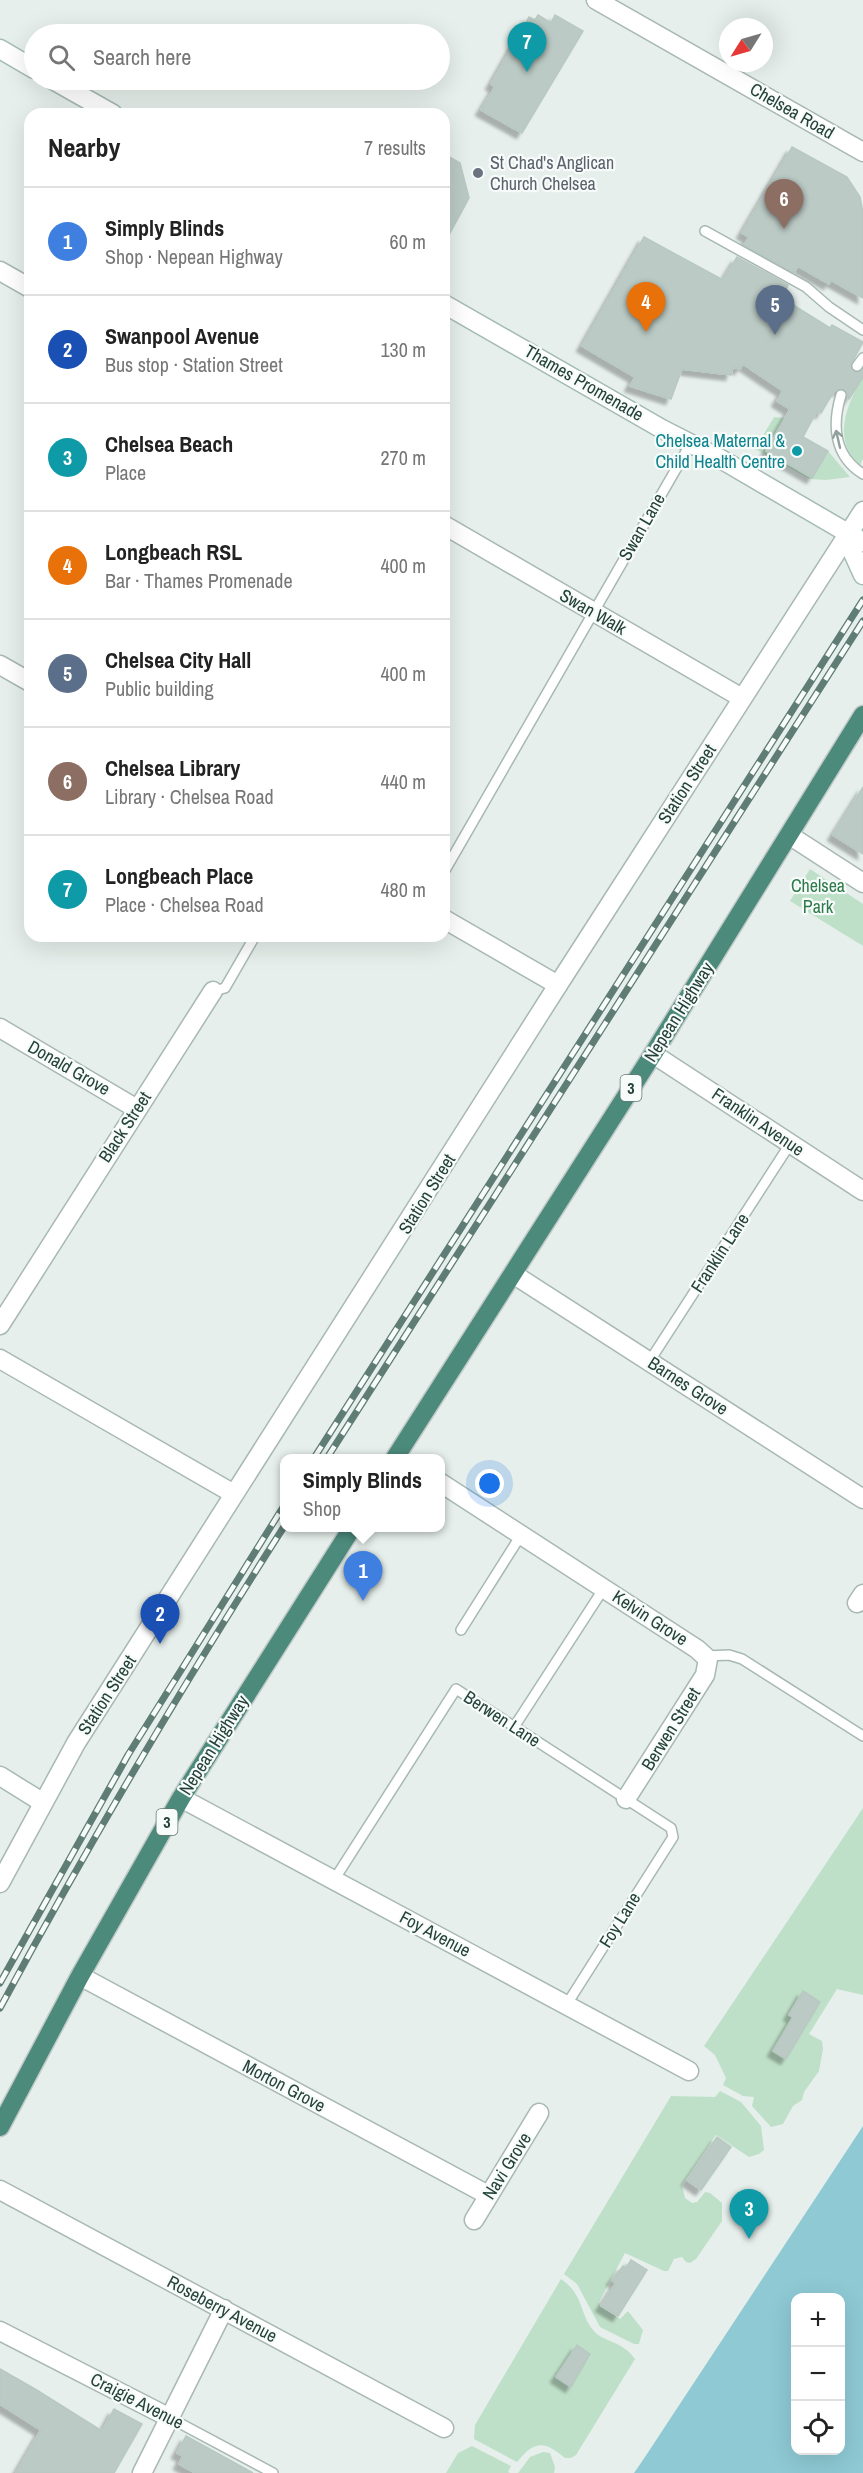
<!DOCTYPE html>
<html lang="en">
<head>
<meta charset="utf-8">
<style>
	:root { --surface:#fff; --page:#f6f6f6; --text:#222; --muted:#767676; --line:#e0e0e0; --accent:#804e3d }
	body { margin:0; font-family:"Archivo Narrow",sans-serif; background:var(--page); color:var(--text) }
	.controls { position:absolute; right:18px; bottom:18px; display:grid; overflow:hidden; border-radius:12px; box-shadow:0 6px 24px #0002 }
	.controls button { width:54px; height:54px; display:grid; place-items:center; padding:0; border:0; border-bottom:2px solid var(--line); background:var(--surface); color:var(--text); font:30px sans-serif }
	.compass { position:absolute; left:719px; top:18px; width:54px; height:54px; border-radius:50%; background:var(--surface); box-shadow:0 6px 24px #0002; rotate:233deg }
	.you { position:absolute; left:490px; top:1484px; width:21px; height:21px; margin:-15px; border:4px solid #fff; border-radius:50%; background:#1a73e8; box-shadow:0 0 0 9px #1a73e833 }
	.badge { display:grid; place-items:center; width:39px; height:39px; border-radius:50%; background:var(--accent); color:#fff; font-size:20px; font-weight:700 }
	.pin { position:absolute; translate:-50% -50px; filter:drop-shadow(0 2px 3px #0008) }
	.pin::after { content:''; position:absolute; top:32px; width:21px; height:18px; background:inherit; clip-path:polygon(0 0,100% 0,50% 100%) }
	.popup { position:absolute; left:280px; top:1454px; width:165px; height:78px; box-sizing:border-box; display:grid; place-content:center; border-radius:12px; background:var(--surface); filter:drop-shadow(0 2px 4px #0005); font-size:20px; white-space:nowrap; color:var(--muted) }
	.popup b { font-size:22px; color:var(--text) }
	.popup::after { content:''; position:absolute; left:50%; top:100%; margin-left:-12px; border:12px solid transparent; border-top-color:var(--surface) }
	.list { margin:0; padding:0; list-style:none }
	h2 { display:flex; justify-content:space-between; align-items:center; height:78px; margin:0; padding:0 24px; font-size:26px }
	h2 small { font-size:20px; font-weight:400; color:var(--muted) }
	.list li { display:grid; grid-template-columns:39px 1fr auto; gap:18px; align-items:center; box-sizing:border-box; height:108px; padding:0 24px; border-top:2px solid var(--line) }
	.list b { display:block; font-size:22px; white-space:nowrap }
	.list p { margin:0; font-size:20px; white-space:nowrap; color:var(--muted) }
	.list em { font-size:20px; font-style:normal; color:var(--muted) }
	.icon { flex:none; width:33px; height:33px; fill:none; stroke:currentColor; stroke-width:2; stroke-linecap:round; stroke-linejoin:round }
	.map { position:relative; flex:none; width:863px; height:2473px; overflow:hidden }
	.search { position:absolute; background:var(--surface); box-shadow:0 6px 24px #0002; left:24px; top:24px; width:426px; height:66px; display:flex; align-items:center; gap:15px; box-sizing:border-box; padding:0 21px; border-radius:33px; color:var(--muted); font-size:22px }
	.panel { position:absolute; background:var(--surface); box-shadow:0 6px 24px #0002; left:24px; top:108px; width:426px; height:834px; border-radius:18px }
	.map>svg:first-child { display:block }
	.green { fill:#bfe0c8 }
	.water { fill:#8ec9d4; fill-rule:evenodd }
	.building { fill:#bbcac4; stroke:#b8c9c2; stroke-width:1.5; filter:url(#shadow) }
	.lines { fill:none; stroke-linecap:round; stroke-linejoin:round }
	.service-casing { stroke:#a8b8b2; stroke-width:12 }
	.minor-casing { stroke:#a8b8b2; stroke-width:21 }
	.tertiary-casing { stroke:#a8b8b2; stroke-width:21 }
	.secondary-casing { stroke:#a4bbb3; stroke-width:21 }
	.trunk-casing { stroke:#c2cac8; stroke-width:21 }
	.service { stroke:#fff; stroke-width:9 }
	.minor { stroke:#fff; stroke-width:18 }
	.tertiary { stroke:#fff; stroke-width:18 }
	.secondary { stroke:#fff; stroke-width:18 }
	.trunk { stroke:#4c8a7c; stroke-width:18 }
	.rail-casing { stroke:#5f7d75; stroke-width:7 }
	.rail { stroke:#f7fbf9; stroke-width:4.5; stroke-dasharray:14; stroke-linecap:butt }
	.oneway { stroke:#92a09c }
	.worship-dot { fill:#6b7280; stroke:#f7fbf9; stroke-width:2 }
	.culture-dot { fill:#0f9aa8; stroke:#f7fbf9; stroke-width:2 }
	.labels { text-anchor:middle; stroke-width:4.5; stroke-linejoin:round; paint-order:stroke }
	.shield { fill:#f7fbf9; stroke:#637a73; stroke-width:1.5 }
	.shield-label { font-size:16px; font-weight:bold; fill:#24423a }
	.street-label { font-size:18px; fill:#24423a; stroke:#f7fbf9 }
	.worship-label { font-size:18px; fill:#5b616d; stroke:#f7fbf9; text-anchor:start }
	.culture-label { font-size:18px; fill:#0d838f; stroke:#f7fbf9; text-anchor:end }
	.park-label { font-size:18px; fill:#2d7a4b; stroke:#f7fbf9 }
</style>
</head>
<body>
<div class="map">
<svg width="863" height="2473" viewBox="0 0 863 2473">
	<defs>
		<filter id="shadow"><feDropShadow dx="-5.5" dy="5.5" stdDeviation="1.5" flood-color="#0004"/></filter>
	</defs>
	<rect width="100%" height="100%" fill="#e6efeb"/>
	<path class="green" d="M863,377V459L860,465C831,441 847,403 863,377Z
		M774,417L785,418L803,428L799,434L781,424L766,451L812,478L828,451L850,477L826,480L810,479L755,449Z
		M810,869L863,904V946L790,901Z
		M863,1808V1995L837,1989L809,2034L822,2041L823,2049L819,2071L804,2092L802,2100L793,2106L783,2124L771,2127L752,2106L754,2097L743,2096L723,2085L726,2078L715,2055L704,2046Z
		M720,2091L741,2102L761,2126L764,2150L759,2154L749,2157L716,2135L682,2185L685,2198L692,2203L697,2202L705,2192L710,2193L722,2203V2221L696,2259L690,2263L686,2262L682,2257L674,2259L668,2271H664L625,2253L599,2302L600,2306L620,2319L628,2311L643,2330L639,2344H634L600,2327L577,2284L564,2274L671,2096L715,2097Z
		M561,2279C584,2295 579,2312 593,2330C602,2342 622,2340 635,2359L576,2455L571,2458H565C544,2441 535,2440 517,2462L474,2439L475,2425Z
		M472,2446L511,2466L508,2472L510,2473H446L458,2453Z
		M543,2452L550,2453L555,2467L554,2473H518L530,2457Z"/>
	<path class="water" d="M863,2126V2473H634L643,2460ZM796,2298H840V2450H796Z"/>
	<path class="building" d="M538,15L551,23L555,15L583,31L522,133L481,110L495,87L491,84L529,17L535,20Z
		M792,147L847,177L860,197L863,213V298L831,280L829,284L798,266L794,273L744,245L749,237L742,233Z
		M444,154L460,163L469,198L444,244Z
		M644,237L723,280L737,257L788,285L782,298L830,328L832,325L863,342L850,366L856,373L863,369V377L849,399L843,389L834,391L821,413L817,411L803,437L828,451L812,478L766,451L790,409L777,401L783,391L743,364L740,369L733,367L731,375L682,369L671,399L630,386L635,377L582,346Z
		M863,787V854L833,835Z
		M803,1991L820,2002L786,2059L773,2051L793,2017L789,2015Z
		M717,2137L731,2147L701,2190L687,2180Z
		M631,2260L647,2270L618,2316L601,2306L616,2283L612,2280L623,2266L626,2268Z
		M577,2345L590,2354L571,2387L556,2377Z
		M0,2369L35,2389L102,2431L114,2409L142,2424L114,2473H16L41,2430L0,2404Z
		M186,2436L253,2473H195L179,2464L183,2456L177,2453Z"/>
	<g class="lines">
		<defs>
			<path id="service" d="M705,231L806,287L829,307L863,330
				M857,366L863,358
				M841,395C832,425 834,456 863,474
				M444,872L691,443
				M213,991L225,988L255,936
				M649,1362L790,1144
				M461,1630L521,1535
				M706,1656L729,1655L742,1659L863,1736
				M514,1727L604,1588
				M334,1880L456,1689L671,1828L673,1837L567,2004
				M170,2418L273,2473"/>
			<path id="minor" d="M596,0L863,152
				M0,271L30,288
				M444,525L742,698
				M0,665L30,682
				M789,835L863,883
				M444,919L558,985
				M0,1028L137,1109
				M653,1054L863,1191
				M513,1274L863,1499
				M0,1325L213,991
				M0,1359L234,1494
				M441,1483L697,1649L708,1659L705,1675L626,1799
				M857,1603L863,1594
				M0,1776L42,1802
				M181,1798L689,2071
				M80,1976L488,2195
				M0,2190L444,2428
				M474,2220L539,2113
				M0,2331L170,2418
				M142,2473L224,2309"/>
			<path id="tertiary" d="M0,1883L76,1743L558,985L863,511"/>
			<path id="secondary" d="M0,49L34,69
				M53,80L113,114
				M444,304L662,429L719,458L863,542
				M849,532L853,553L863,575"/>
			<path id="trunk" d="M395,1458L653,1054L863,715
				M0,2127L80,1976L181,1798L352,1528"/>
		</defs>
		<use href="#service" class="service-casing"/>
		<use href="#minor" class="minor-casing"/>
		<use href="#tertiary" class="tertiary-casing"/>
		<use href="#secondary" class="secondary-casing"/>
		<use href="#trunk" class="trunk-casing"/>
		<use href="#service" class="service"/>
		<use href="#minor" class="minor"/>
		<use href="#tertiary" class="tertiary"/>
		<use href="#secondary" class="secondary"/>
		<use href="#trunk" class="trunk"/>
		<defs>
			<path id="rail" d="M314,1458L863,600
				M327,1458L863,621
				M0,1983L128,1755L285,1504
				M0,2008C89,1843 184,1683 285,1525"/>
		</defs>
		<use href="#rail" class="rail-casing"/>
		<use href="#rail" class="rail"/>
	</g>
	<defs><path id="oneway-shaft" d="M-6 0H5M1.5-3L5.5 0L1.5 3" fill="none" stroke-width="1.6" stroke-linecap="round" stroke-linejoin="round" transform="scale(1.5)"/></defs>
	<use class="oneway" href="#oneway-shaft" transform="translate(838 439) rotate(-103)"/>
	<circle class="worship-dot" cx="478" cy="173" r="6"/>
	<circle class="culture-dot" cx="797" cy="451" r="6"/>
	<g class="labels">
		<g class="shield">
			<rect x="620.5" y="1075" width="21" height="26" rx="4.5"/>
			<rect x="156.5" y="1809" width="21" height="26" rx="4.5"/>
		</g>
		<g class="shield-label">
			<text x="631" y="1094">3</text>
			<text x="167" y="1828">3</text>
		</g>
		<g class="street-label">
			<text transform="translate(792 111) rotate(30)" y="6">Chelsea Road</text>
			<text transform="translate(584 383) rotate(30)" y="6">Thames Promenade</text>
			<text transform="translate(642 527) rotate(-60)" y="6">Swan Lane</text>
			<text transform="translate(593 612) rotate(30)" y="6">Swan Walk</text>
			<text transform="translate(687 784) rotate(-57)" y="6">Station Street</text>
			<text transform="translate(679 1012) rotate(-58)" y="6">Nepean Highway</text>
			<text transform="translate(69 1068) rotate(30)" y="6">Donald Grove</text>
			<text transform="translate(758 1122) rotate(34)" y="6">Franklin Avenue</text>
			<text transform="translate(125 1127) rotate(-57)" y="6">Black Street</text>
			<text transform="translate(427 1194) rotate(-58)" y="6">Station Street</text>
			<text transform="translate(720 1253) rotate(-57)" y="6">Franklin Lane</text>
			<text transform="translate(688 1386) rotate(33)" y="6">Barnes Grove</text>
			<text transform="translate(650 1618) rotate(33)" y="6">Kelvin Grove</text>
			<text transform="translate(107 1695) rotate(-57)" y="6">Station Street</text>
			<text transform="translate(502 1719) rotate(33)" y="6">Berwen Lane</text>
			<text transform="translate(671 1729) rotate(-58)" y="6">Berwen Street</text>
			<text transform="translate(214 1745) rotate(-58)" y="6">Nepean Highway</text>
			<text transform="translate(620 1920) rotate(-58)" y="6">Foy Lane</text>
			<text transform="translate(435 1934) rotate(28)" y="6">Foy Avenue</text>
			<text transform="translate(284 2086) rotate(28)" y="6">Morton Grove</text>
			<text transform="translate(507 2166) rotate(-58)" y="6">Navi Grove</text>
			<text transform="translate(222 2309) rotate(28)" y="6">Roseberry Avenue</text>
			<text transform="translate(137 2401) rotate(27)" y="6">Craigie Avenue</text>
		</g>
		<g class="worship-label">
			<text x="490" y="169">St Chad's Anglican<tspan x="490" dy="21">Church Chelsea</tspan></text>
		</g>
		<g class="culture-label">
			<text x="785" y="447">Chelsea Maternal &amp;<tspan x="785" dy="21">Child Health Centre</tspan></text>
		</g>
		<g class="park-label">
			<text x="818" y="892">Chelsea<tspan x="818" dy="21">Park</tspan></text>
		</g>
	</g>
</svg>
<div class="controls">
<button>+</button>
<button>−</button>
<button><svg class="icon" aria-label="locate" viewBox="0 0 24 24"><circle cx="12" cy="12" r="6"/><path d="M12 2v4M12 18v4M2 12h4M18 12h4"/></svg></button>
</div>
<svg class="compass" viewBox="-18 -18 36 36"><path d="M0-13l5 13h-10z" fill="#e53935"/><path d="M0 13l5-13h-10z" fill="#767676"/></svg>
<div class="you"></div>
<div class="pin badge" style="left:363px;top:1601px;background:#3f7fe0">1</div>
<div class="popup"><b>Simply Blinds</b>Shop</div>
<div class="pin badge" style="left:160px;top:1644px;background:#1a4fb4">2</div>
<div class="pin badge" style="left:749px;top:2239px;background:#0f9aa8">3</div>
<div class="pin badge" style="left:646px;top:332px;background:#e8710a">4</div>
<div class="pin badge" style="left:775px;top:335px;background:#5c6f8a">5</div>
<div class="pin badge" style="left:784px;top:229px;background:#8d6e63">6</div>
<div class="pin badge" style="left:527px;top:72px;background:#0f9aa8">7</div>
<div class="search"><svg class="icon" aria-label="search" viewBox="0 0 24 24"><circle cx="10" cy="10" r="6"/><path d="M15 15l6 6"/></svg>Search here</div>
<section class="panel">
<h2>Nearby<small>7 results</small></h2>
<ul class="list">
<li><span class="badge" style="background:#3f7fe0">1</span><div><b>Simply Blinds</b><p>Shop · Nepean Highway</p></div><em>60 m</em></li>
<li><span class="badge" style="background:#1a4fb4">2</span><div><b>Swanpool Avenue</b><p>Bus stop · Station Street</p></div><em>130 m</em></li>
<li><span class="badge" style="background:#0f9aa8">3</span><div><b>Chelsea Beach</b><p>Place</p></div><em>270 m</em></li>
<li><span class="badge" style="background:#e8710a">4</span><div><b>Longbeach RSL</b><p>Bar · Thames Promenade</p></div><em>400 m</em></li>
<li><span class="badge" style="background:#5c6f8a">5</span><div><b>Chelsea City Hall</b><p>Public building</p></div><em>400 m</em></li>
<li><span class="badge" style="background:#8d6e63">6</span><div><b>Chelsea Library</b><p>Library · Chelsea Road</p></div><em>440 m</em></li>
<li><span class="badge" style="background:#0f9aa8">7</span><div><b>Longbeach Place</b><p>Place · Chelsea Road</p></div><em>480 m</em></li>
</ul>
</section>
</div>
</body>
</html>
